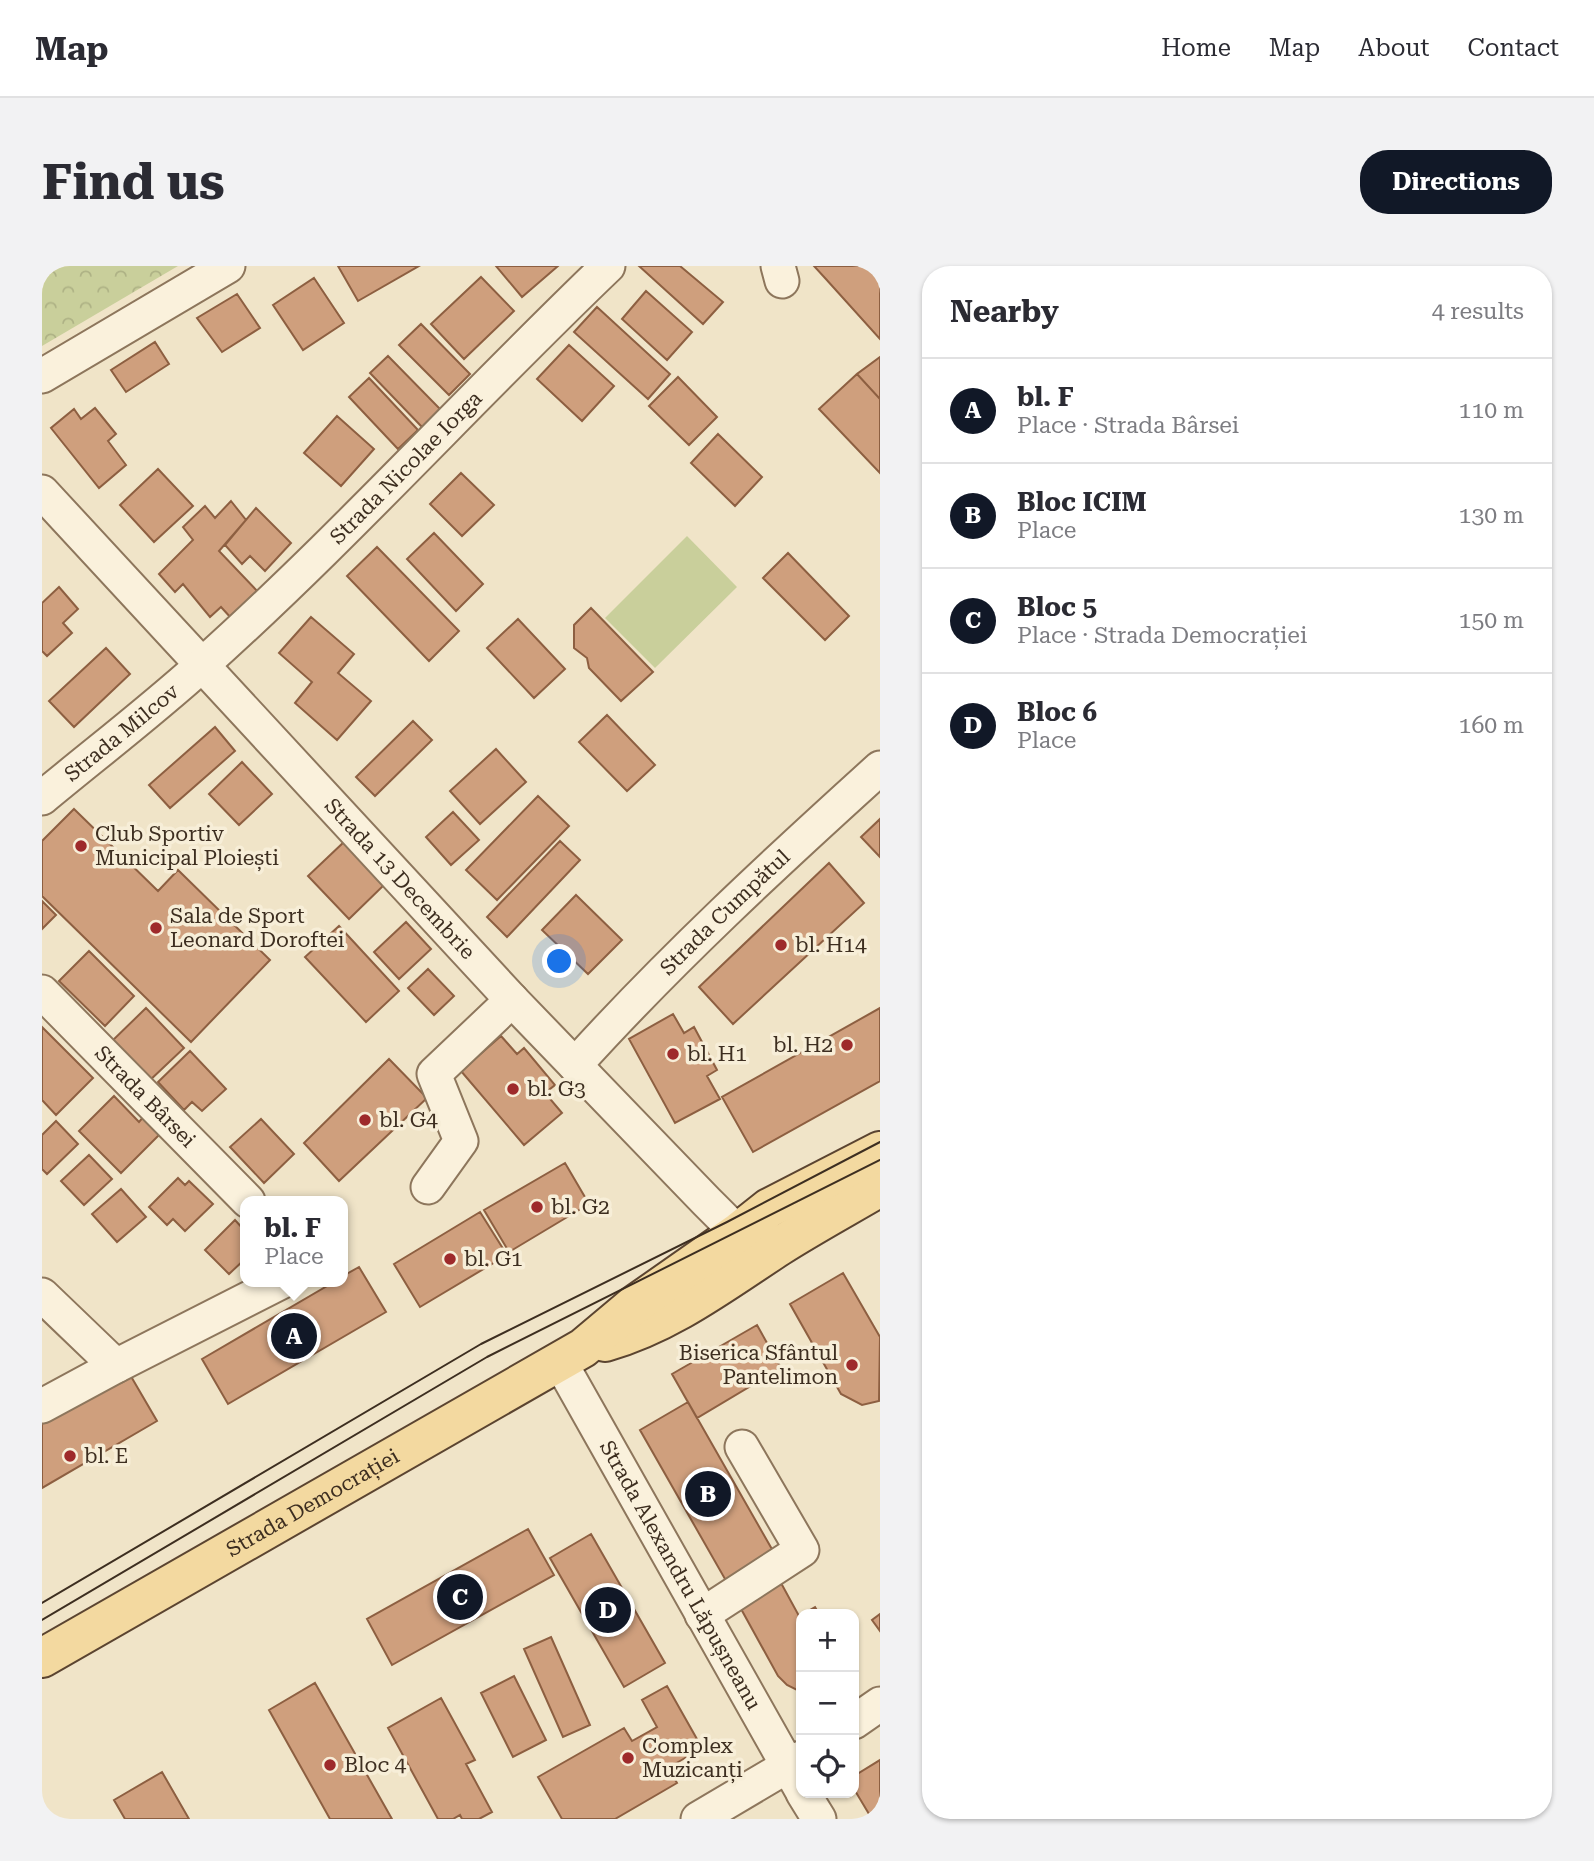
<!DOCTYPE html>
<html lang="en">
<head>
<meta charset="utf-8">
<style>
	:root { --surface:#fff; --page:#f2f2f3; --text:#2b2b33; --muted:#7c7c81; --line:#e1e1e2; --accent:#111827 }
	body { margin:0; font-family:"Roboto Serif",serif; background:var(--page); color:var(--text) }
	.controls { position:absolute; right:21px; bottom:21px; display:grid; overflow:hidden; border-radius:14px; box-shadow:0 2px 5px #0004 }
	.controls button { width:63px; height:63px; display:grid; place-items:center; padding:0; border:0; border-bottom:2px solid var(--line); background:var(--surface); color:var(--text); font:35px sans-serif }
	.you { position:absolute; left:518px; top:696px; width:24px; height:24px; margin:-18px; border:5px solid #fff; border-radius:50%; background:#1a73e8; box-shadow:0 0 0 10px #1a73e833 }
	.badge { display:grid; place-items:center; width:46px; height:46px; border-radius:50%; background:var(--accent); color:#fff; font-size:23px; font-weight:700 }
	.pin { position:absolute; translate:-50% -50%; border:4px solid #fff; box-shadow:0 2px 7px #0006 }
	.popup { position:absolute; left:198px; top:930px; width:108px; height:91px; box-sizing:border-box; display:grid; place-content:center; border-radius:14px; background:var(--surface); filter:drop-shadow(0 2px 5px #0005); font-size:23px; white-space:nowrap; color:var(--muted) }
	.popup b { font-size:26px; color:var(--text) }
	.popup::after { content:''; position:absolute; left:50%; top:100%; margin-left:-14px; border:14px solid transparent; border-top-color:var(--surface) }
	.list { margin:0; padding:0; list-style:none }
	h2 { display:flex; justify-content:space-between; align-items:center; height:91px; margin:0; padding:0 28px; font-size:30px }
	h2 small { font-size:23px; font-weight:400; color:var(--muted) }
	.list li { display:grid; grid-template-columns:46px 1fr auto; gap:21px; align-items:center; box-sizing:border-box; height:105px; padding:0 28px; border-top:2px solid var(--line) }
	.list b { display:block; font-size:26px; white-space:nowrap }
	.list p { margin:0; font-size:23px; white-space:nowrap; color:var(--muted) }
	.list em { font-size:23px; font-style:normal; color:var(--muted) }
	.icon { flex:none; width:38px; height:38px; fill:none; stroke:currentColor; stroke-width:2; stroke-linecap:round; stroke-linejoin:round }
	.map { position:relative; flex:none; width:838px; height:1553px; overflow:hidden; border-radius:28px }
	header { display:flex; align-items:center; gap:42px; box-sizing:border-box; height:98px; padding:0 35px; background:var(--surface); border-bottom:2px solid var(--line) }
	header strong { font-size:33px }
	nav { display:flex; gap:38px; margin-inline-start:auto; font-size:24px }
	.intro { display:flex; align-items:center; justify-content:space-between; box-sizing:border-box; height:168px; padding:0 42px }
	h1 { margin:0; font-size:49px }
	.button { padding:18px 32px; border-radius:28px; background:var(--accent); color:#fff; font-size:24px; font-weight:700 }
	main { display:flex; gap:42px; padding:0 42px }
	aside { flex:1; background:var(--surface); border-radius:28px; box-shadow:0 2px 5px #0004 }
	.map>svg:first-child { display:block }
	.grass { fill:#c9cf9b }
	.park { fill:url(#park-crowns) }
	.building { fill:#cf9f7d; stroke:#8d5f41; stroke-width:2 }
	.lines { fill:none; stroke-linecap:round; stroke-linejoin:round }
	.minor-casing { stroke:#8d765c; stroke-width:37 }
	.major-casing { stroke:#5b4430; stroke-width:42 }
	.minor { stroke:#faf1dc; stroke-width:33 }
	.major { stroke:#f3d9a0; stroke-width:38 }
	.tram { stroke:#3d2e20; stroke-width:2 }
	.poi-dot { fill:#9e2a2b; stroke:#f7eed8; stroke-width:2.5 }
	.labels { text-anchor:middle; stroke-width:7; stroke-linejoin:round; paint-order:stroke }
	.street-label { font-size:21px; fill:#3d2e20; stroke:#f7eed8 }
	.poi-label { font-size:21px; fill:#3d2e20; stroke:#f7eed8; text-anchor:start }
</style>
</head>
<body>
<header>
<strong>Map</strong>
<nav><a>Home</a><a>Map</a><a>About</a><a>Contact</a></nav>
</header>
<div class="intro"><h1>Find us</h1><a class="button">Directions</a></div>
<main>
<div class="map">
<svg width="838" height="1553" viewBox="0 0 838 1553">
	<defs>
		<pattern id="park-crowns" width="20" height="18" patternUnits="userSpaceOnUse" patternTransform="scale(1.75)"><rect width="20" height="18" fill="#c9cf9b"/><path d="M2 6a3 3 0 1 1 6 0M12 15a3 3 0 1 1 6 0" fill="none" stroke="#aeb285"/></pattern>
	</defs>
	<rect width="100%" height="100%" fill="#f0e4c8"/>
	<path class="grass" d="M645,270L695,321L613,402L563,352Z"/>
	<path class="park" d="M0,0H136L0,80Z"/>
	<path class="building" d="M296,0H377L316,35Z
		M454,0H516L480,31Z
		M597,0H638L681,36L661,58Z
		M772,0H838V73L783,12Z
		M439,11L472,45L422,93L389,58Z
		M272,12L302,57L261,84L231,39Z
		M604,25L650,66L625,94L580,53Z
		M195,28L218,62L180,86L155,52Z
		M555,41L628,108L606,133L532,66Z
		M379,58L428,108L407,129L357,79Z
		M113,76L127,98L84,126L69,104Z
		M527,79L572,120L540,155L495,113Z
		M346,90L398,143L380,161L328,107Z
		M838,91V133L815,108Z
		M815,108L838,133V207L777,143Z
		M636,111L675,151L647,179L607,140Z
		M327,112L376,164L356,183L307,131Z
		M53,142L74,168L66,175L84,199L57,222L9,162L32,143L39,153Z
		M295,150L332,183L299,220L262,187Z
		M676,168L720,211L693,240L649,197Z
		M116,203L151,240L112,276L78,239Z
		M419,207L452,239L420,270L388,238Z
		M189,235L204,254L177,285L218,328L190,353L179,341L168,351L141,318L133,326L117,308L151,274L141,261L163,240L173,252Z
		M214,242L249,277L223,305L208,290L200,298L183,279Z
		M392,267L441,318L414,345L365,293Z
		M335,281L417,365L387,395L305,310Z
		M746,287L807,350L783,374L721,312Z
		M17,321L36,343L21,357L30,367L5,390L0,385V337Z
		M549,342L611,406L579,435L547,402L545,392L532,382V359Z
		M269,351L312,388L296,407L329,435L295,474L253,437L270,416L237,387Z
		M476,353L523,403L492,432L445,382Z
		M64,382L88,408L32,461L7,435Z
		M565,449L613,499L585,525L537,476Z
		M371,455L390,474L333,530L314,511Z
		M173,461L193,485L128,542L107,519Z
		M454,483L484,516L438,558L408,525Z
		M200,496L230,528L197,559L167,528Z
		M496,530L527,560L455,634L424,604Z
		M32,543L116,625L136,604L228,694L149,776L0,630V575Z
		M411,546L437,574L409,599L384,571Z
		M838,553V591L819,571Z
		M303,575L343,618L307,653L266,610Z
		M518,575L538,594L465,671L445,651Z
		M787,597L822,637L691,758L657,721Z
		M534,629L580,674L546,708L500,664Z
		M0,635L14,649L0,663Z
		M364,656L389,683L357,713L332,686Z
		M297,660L357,725L324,756L263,691Z
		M47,685L92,730L63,760L17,715Z
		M386,703L412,730L392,749L366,722Z
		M104,742L142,782L106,816L68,777Z
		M838,742V815L711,886L680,831Z
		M631,748L642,767L652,761L675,804L665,810L678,833L633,857L587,773Z
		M0,761L51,812L14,849L0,834Z
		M459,770L475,788L482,782L513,819L503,827L520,847L482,879L419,805Z
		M148,785L184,823L160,845L150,836L142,844L116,816Z
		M347,793L385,832L297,915L262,877Z
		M72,830L97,856L103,849L120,866L79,907L37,865Z
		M219,853L252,888L222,917L188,881Z
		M14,855L36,878L5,908L0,903V869Z
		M47,889L70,913L42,939L19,915Z
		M523,897L547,938L467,986L442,944Z
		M136,912L143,919L147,915L171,938L143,965L131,953L125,959L107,941Z
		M79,923L104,951L75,976L50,948Z
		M438,946L465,989L378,1041L352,998Z
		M193,954L203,965V993L187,1008L163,984Z
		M317,1001L344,1046L186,1138L160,1093L292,1016H301V1010Z
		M801,1007L838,1071L837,1135L820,1139L799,1128L748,1038Z
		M715,1059L739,1102L655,1152L630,1108Z
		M87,1107L115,1155L0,1222V1158Z
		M646,1136L735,1292L687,1320L598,1164Z
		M486,1263L512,1309L350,1399L325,1353Z
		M549,1268L623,1397L582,1421L508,1292Z
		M739,1317L757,1350L759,1349V1426L745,1419L736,1410L698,1341Z
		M773,1341L777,1348H761Z
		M838,1348V1365L830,1354Z
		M509,1371L548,1459L521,1471L482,1383Z
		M472,1410L504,1474L471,1491L439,1427Z
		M273,1417L350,1553H288L227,1444Z
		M625,1420L660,1482L626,1502L635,1517L573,1553H520L496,1511L582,1462L590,1475L615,1461L600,1434Z
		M399,1432L433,1494L424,1498L450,1546L437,1553H420L418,1549L411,1553H396L346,1462Z
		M838,1494V1553H830L812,1523V1510Z
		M120,1506L147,1553H83L72,1534Z"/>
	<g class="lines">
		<defs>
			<g id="minor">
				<path d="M736,0L740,15"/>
				<path d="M0,110L186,0"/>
				<path id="s1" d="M0,226L470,734L664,935L685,956L716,979"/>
				<path id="s2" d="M0,532C53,488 108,446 159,400C301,273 429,131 566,0"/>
				<path id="s3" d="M0,726L206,935"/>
				<path id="s4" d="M533,799C628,694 733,597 838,502"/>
				<path d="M386,921L419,875L392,808L470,734"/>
				<path d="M0,1029L74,1100"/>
				<path id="s5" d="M518,1096L759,1523"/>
				<path d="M0,1140L74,1100L239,1016"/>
				<path d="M660,1349L760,1284L700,1181"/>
				<path d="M812,1456L838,1438"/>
				<path d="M761,1527L777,1553"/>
				<path d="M656,1553L759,1492"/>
			</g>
			<g id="major">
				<path d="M563,1076C627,1058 681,1017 736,981C769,960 804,941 838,921"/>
				<path id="s6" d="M0,1392L541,1082L591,1040L698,965L727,942L838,885"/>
			</g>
		</defs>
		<use href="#minor" class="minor-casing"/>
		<use href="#major" class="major-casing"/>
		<use href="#minor" class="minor"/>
		<use href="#major" class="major"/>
		<path class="tram" d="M0,1337L439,1078L685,956L838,876
			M0,1354L445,1091L838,894"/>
	</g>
	<g class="poi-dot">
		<circle cx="39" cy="580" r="7"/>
		<circle cx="114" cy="662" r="7"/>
		<circle cx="739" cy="679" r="7"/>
		<circle cx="805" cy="779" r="7"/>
		<circle cx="631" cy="788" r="7"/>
		<circle cx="471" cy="823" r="7"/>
		<circle cx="323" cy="854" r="7"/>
		<circle cx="495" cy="941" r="7"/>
		<circle cx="408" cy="993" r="7"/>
		<circle cx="810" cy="1099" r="7"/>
		<circle cx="28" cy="1190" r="7"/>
		<circle cx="586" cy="1492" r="7"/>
		<circle cx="288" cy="1499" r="7"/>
	</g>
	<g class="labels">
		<g class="street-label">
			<text dy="7" stroke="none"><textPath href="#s2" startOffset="492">Strada Nicolae Iorga</textPath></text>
			<text dy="7" stroke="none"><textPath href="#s2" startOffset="103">Strada Milcov</textPath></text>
			<text dy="7" stroke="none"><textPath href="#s1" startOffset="527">Strada 13 Decembrie</textPath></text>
			<text dy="7" stroke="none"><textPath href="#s4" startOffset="214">Strada Cumpătul</textPath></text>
			<text dy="7" stroke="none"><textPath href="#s3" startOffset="147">Strada Bârsei</textPath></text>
			<text dy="7" stroke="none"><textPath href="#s6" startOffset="312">Strada Democrației</textPath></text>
			<text dy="7" stroke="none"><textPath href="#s5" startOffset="245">Strada Alexandru Lăpușneanu</textPath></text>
		</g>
		<g class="poi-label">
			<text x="53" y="575">Club Sportiv<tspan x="53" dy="24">Municipal Ploiești</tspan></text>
			<text x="128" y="657">Sala de Sport<tspan x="128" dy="24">Leonard Doroftei</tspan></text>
			<text x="753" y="686">bl. H14</text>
			<text x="791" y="786" text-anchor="end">bl. H2</text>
			<text x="645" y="795">bl. H1</text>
			<text x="485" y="830">bl. G3</text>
			<text x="337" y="861">bl. G4</text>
			<text x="509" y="948">bl. G2</text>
			<text x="422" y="1000">bl. G1</text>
			<text x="796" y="1094" text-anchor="end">Biserica Sfântul<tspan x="796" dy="24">Pantelimon</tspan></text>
			<text x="42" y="1197">bl. E</text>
			<text x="600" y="1487">Complex<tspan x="600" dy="24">Muzicanți</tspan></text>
			<text x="302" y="1506">Bloc 4</text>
		</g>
	</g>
</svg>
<div class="controls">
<button>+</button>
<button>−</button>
<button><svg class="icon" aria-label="locate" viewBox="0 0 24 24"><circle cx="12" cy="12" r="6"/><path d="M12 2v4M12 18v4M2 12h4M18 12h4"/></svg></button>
</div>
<div class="you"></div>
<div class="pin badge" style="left:252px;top:1070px">A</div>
<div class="popup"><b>bl. F</b>Place</div>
<div class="pin badge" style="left:666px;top:1228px">B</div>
<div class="pin badge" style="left:418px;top:1331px">C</div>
<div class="pin badge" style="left:566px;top:1344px">D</div>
</div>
<aside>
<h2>Nearby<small>4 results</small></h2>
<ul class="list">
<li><span class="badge">A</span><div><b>bl. F</b><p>Place · Strada Bârsei</p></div><em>110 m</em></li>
<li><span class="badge">B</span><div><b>Bloc ICIM</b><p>Place</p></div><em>130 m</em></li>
<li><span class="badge">C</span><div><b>Bloc 5</b><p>Place · Strada Democrației</p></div><em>150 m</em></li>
<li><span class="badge">D</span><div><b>Bloc 6</b><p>Place</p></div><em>160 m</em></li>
</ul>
</aside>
</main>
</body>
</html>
